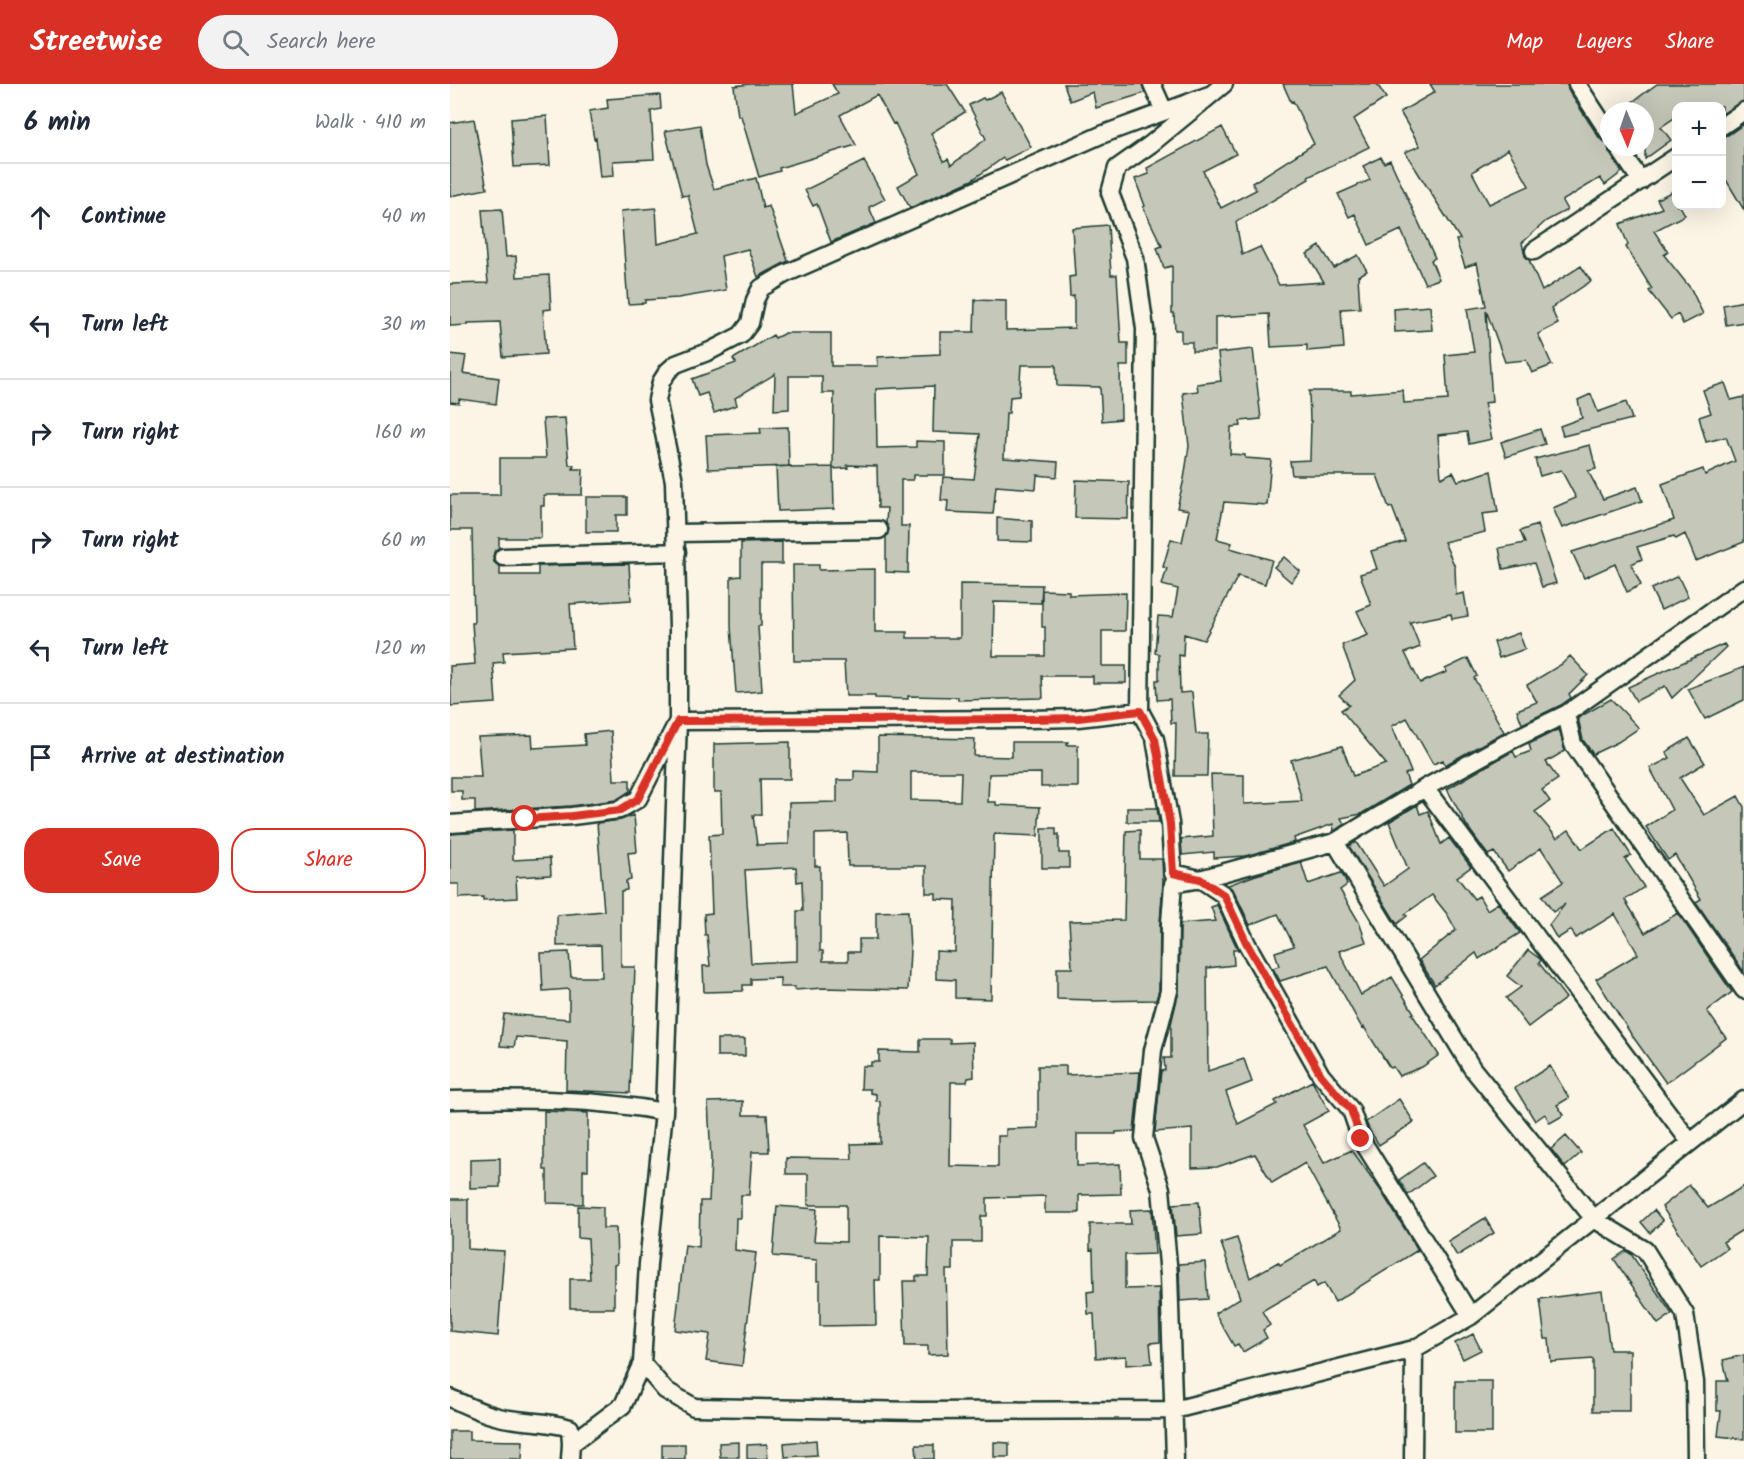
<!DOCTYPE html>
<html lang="en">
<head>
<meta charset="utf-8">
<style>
	:root { --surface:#fff; --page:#f2f2f3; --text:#1f2937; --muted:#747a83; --line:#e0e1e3; --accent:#d93025 }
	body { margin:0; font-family:Kalam,sans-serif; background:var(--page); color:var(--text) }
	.controls { position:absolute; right:18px; top:18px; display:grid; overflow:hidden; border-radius:12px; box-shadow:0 6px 24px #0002 }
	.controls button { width:54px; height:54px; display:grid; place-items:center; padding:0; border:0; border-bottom:2px solid var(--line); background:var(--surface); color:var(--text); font:30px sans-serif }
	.compass { position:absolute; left:1150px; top:18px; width:54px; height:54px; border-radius:50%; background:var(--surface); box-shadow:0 6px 24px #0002; rotate:178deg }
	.stop { position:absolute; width:18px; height:18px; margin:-14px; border:4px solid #d93025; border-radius:50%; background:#fff }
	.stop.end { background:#d93025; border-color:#fff; box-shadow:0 2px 6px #0008 }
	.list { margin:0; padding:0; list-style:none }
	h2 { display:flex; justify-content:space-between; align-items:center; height:78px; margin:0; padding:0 24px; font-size:26px }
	h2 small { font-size:20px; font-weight:400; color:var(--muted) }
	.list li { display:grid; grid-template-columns:39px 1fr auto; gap:18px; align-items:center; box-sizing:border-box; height:108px; padding:0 24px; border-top:2px solid var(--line) }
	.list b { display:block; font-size:22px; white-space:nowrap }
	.list em { font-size:20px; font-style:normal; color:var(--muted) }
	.actions { display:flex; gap:12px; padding:18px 24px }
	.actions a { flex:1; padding:14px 0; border:2px solid var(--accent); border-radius:24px; text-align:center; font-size:21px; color:var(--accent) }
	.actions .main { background:var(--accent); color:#fff }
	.icon { flex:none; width:33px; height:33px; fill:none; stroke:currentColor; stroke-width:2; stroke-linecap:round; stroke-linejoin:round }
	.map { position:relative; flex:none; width:1294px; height:1375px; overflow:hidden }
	header { display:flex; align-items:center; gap:36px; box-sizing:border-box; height:84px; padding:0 30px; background:var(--accent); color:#fff }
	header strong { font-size:28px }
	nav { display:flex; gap:33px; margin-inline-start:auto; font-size:21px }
	.search { width:420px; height:54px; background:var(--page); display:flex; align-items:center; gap:15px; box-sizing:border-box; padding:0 21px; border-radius:33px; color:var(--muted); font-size:22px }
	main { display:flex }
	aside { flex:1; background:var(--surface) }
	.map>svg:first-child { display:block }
	.building { fill:#c5c7b9; stroke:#1f3d34; stroke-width:1.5; fill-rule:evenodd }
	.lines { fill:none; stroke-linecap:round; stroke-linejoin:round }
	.street-casing { stroke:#1f3d34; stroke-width:21 }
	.street { stroke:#fcf5e5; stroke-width:16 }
	.route { stroke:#d93025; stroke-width:8 }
</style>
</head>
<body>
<header>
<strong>Streetwise</strong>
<div class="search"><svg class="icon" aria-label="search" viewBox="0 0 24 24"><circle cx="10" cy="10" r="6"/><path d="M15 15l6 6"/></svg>Search here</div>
<nav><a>Map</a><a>Layers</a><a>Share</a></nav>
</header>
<main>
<aside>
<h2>6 min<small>Walk · 410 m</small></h2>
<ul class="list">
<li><svg class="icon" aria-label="ahead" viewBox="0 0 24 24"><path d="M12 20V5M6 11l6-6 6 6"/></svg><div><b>Continue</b></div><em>40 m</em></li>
<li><svg class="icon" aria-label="left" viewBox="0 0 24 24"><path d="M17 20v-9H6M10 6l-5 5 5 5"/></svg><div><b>Turn left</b></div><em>30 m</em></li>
<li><svg class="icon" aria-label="right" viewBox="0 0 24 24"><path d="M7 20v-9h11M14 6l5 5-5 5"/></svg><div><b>Turn right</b></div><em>160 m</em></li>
<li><svg class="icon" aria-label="right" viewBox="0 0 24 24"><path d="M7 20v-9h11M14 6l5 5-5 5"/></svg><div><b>Turn right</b></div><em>60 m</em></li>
<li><svg class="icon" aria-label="left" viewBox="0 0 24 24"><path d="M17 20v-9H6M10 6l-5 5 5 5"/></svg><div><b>Turn left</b></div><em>120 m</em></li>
<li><svg class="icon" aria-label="arrive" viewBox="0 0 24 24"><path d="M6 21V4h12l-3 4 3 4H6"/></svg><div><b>Arrive at destination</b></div></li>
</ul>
<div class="actions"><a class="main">Save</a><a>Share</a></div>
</aside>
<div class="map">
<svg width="1294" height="1375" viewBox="0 0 1294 1375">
	<rect width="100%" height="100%" fill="#fcf5e5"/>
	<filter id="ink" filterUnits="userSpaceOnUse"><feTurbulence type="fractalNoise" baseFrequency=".0167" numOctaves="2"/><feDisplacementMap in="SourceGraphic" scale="12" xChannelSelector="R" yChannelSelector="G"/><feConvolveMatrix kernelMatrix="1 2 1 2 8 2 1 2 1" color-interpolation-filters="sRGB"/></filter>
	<g filter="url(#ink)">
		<path class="building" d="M300,0H343L346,29L388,10L382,0H497L515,28L481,49L494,77L498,75L501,81L536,55L519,21L533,14L535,16L551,8L581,63L555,76L553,74L522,96L460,124L448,102L469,90L445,39L443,40L427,11L390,31L406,61L329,84L330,87L309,93L291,32H288L284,2Z
			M614,0H692L695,9L646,24L643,8L620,17Z
			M833,0H927L936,14L904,35L919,63L858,93L859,95L786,138L792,171L810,163L829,201L874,198L857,170L870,162L884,184L908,171L917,187L908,192L910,224L891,225L894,264L857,267V261L821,263L819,230L765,233V267H742V258H731V246H725L724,229H722V182L714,184L707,164L712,162L693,123L695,122L685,95L699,90L697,84L772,43L786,70L753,87L771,124L806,106L802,99L864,60L843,17L841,18Z
			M980,0H1117L1118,6L1150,55L1158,59L1159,68L1172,88L1155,101L1150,94L1112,117L1117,126L1096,137L1072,159L1075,172L1079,176L1092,207L1131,182L1141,197L1101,224L1108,240L1088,250L1102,281L1082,289L1076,276L1055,278L1036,226L1042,318L1034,319L1042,355L1019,360L1017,348L988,351L991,394L1003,388L1008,397L1041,387L1048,428L1032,430L1035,448L994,458L1005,483L1006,511L1014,509L1018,532L1002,535L1001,530L960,538L970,563L955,569L970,599L997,588L995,585L1018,574L1027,592L1024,594L1054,648L995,681L993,676L983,680L957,634L942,642L961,688L955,690L959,701L911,730L891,734L894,740L884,747L883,740L844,754L845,758L795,772L764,774V768L732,771L731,755L763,752L761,690L794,691V720L852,717L841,676L892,662L903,692L936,680L891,626L899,621L889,611L905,596L892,561L918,551L907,527L921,521L910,490L927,485L921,467L955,457L942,423L939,424L927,391H842L840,377L860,376L861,337H860L859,307H901V310L953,306L954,319L998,316L995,271L1024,268L1017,225L1036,222L1027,179L1015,183L1006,156L1010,155L955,68L970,62L950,28L985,8ZM1058,65L1079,102L1039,120L1022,88Z
			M1207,0H1294V17L1272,30V22H1227V32L1211,43L1221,56L1195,75V27H1170Z
			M210,11L211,25L201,27L204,75L163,77L164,92L150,93L146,54L144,55L139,27L158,24L157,15Z
			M97,32L100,81L64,83L61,35Z
			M24,35L37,105L0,112V39Z
			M1294,40V126L1272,89V52L1278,51Z
			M250,41L256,81L264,105L306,94L313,124L319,122L338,177L308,193L298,165L271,172L276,206L228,214L195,216V219L178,220L171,127L206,124L208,160L248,150L238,111L232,112L215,47Z
			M931,73L934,79L940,76L985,174L981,176L989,195L975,200L951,146L919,161L905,130L899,133L888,110L920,96L913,82Z
			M414,77L435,115L419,123L426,139L381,158L367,120L363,122L355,106Z
			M1223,107L1227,115V122H1230L1235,131L1204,147L1218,168L1214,171L1241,205L1253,230L1233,240L1228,230L1221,235L1199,207L1202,205L1176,163L1178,161L1170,140L1212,124L1207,115Z
			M52,125L56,173L66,172L67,193L99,191L101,225L93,226L96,270L53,273L50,238L18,239V241L0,242V200L38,199L32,126Z
			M658,141L661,191H667L671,259H678V282H670L671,335L652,337L650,303L607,302L606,281H571L569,312L560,313L559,329H556L554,374L608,378L607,393L587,391L586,405L546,402L543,430L497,428L498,417L491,416L493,393L524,395L530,350L483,348L484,302L426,305L427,364L466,363V357L495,358V391H463V396H451V442H459L458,489L436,488V453L439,445L436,439L437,424H428L427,382L397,381L398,384L383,385L384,309H372V292H339V325L324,326L325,290L285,314L287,321L264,329L257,309L248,312L242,295L286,279L283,275L323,251L325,254L335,249H381V282H428L427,273L490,270V248H524L525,216L556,217V246L624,244V212L620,213L619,193L625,192L622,144Z
			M1294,217V238L1276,241L1273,221Z
			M980,222L982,246L945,248L944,225Z
			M803,265L811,335L790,337L791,342L781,343L780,370L795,371V374L821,376L817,421L774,418L767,455L782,459L780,464L822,476L815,500L788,492L754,556L734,550L733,572L729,571L730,609L742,608L746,650H758L757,692H725L726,639H721L720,615L707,616L706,596H709V570L705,569L708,532L723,533L728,505L712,501L717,484L713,483L721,455L732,458L739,426L727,424L734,395L739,362L733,309L748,307L747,300L771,297L768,269Z
			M0,270L16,272L13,289L49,294L46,320L9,315V319L0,318Z
			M1275,299L1281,316L1294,313V458L1246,477L1235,450L1226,455L1224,452L1187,463L1192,475L1181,480L1191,501L1177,508L1165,480L1134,494L1122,468L1224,436L1212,400L1253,385L1255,391L1285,377L1276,353L1256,358L1249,333L1261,329L1253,306Z
			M1141,310L1148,328L1176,318L1182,335L1113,352L1110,342L1132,334L1128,316Z
			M115,334L119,381H124L123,385H133L132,411H94V422H91V454H49V463L44,468L43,473L44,478L50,483V491H88V482L179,480L181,516L120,520L123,564L53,568L54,578L43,579L46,619L1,622L0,582L25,580L22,539H24L22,446H0V411H50V374H96L93,335Z
			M338,343L339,382L258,385L256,351L311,349L310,344Z
			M1090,345L1095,360L1056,373L1051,358Z
			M1140,361L1146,385L1138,387L1153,415L1187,403L1192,417L1112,444L1103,424L1126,414L1111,386L1090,392L1085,375Z
			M341,382V384L383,383L384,425L328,427L326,383Z
			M626,396L679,398L678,435L625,434Z
			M136,413H177V431H166V448H136Z
			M547,434L582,437V458L547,457Z
			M1087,441L1106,499L1092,503L1084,479L1053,485L1049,464L1075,459L1070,447Z
			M332,458V480H311V542H308L312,607L286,609L281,543V493L291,492V459Z
			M834,473L850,487L841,498L824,483Z
			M343,481H369V486L425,485V548H457V554H510V500L592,501L591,519L544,518L543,572H595V543H592V506L619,507V511L676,509L675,547H652V582H676V599H643V592H592L593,614L508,616V613L458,612V615L425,614V612H396L394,577H344Z
			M1228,492L1238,513L1211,526L1201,505Z
			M1069,549L1075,565L1049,574L1044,558Z
			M1274,560L1276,563L1222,614L1215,602L1186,617L1178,603Z
			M1120,572L1138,591L1119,610L1121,614L1111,621L1072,640L1067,626L1087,618L1077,601L1112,580Z
			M1294,583V616L1255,635L1238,605Z
			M1161,615L1189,644L1168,658L1143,670L1133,656L1128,634Z
			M1109,645L1115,667L1096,678L1108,695L1092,706L1100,717L1085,728L1107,754L1119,746L1132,765L1164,744L1181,771L1175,775L1194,803L1175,816L1195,849L1228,829L1282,908L1257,927L1276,954L1216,999L1181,950L1146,895L1188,870L1165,830L1126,854L1121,846L1107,855L1099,841L1115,820L1103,828L1092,812L1113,798L1091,764L1058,787L1044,768L1038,771L1017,742L997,705L1063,667L1066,673L1081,667L1079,660Z
			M161,647L164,696H180V707L166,716L121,722L25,728V716H12V707H1V693H31L28,653L82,651L83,664L135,661L134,650Z
			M428,653L525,655L524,672L562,673V658H618L617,661H628V703H591V689L539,690L538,718H546V721L590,723L588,752L545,750L544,752L541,915L505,914V896L486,895V867L505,868L506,816L486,815V809H476V782H398L397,749L365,750V782H370V867H373V877H398V868H409V855H426V828L458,827L460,866L458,906L373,904L345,906V903H330V894L301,895V901H293V907L254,908L253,882H260L257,851H255L254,830L262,829L259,751L272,750L271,708H264V660L340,658V695H310L311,731H303L307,761L339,760V719L387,718V696H404V687L428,688ZM461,688H511L510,717L461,716ZM346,783L347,798L352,797L353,827H347V877L301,879L295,786Z
			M1239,654L1255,679L1230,694L1254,731L1288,712L1294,723V888L1246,818L1251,815L1225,771L1218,776L1196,743L1222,726L1200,684L1220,674L1216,668Z
			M967,721L970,730L978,727L991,760L999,754L1021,783L1007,793L1024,815L1029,812L1037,826L1048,819L1070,849L1029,875L1026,869L985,901L969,876L1006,846L997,830L982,811L955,830L957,832L947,840L899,762L906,758L934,802L958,785L939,738Z
			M677,724H707L709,738H677Z
			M184,731L187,768L178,769L181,796L176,797L177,806L171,807V883H185L180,1009L116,1006L117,957L66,953L64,963L50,962L54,930L119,935V905L93,907L91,869L119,868L121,893H152L151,861L107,862V831L154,827L147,739L171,736Z
			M592,744H606V751L609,750V769H619V784H592Z
			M63,746V776L100,774L101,791L66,793L67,814L33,816V813L9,814V800H0V750Z
			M690,746V775H712L713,798L710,839L709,906L706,916L642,917V916L607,915V884H622L619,837L674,836L676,747Z
			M851,778L858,800L891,789L895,795L897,801L890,806L909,838L916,858L889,867L911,911L942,893L964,929L962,930L989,971L972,983L949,992L943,983L940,984L914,943L912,944L878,882L830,897L823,884L829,882L825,868L844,862L828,830L800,841L784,807L778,801L806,791Z
			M767,821L788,866H783L784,881L757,884L758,987L794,975L802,998L776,1008L788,1040L827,1020L825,1017L862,997L879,1027L853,1041L874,1079L902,1066L931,1107L968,1166L885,1218L874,1199L867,1203L864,1197L812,1227L820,1241L813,1246L817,1254L793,1268L788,1260L784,1262L765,1229L790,1214L771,1159L787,1154L800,1194L828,1178L830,1181L891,1145L855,1079L822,1099L805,1070L767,1083L742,1084V1045L705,1048L711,987L715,986L714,974H721V940L729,907L730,840L766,837L761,823Z
			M1078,866L1090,875L1091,876L1089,879L1116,914L1078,943L1056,914L1071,903L1057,892Z
			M267,955H295V972H267Z
			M470,955H500V959L523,958L524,993L518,994L517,998H501L500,1082L548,1083V1052H556V1045L588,1044V982H616V991L690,988L684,1047L666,1048V1050H627V1082L670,1080L671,1110L629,1111V1129H595V1112L537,1114V1132H531V1158H503V1186H496L498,1270L478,1271V1262H455L453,1197H466V1192H478L479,1153L430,1152V1196H425L426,1241L370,1242V1197H367V1176L323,1172L327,1122L367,1125L364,1157L396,1158V1121H358V1090H336V1074L402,1075L401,1060L430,1059V1017H426V1010L420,1009V1005H411L412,982H421V978H429V967L470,968Z
			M1100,982L1119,1014L1107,1021L1114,1031L1100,1039L1095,1030L1085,1037L1065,1004Z
			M949,1015L964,1038L929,1061L920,1047L916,1038Z
			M293,1017V1031H317L319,1068H302L299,1111H291V1134H286L285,1166L306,1169L292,1282L256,1277L260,1250L225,1246L235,1161L249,1163L250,1117H259L261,1075L258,1018Z
			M94,1027L138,1029V1086H133V1120L97,1119V1086H94Z
			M1116,1052L1131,1069L1115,1083L1101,1065Z
			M50,1074V1103L20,1104V1075Z
			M973,1079L983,1092L958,1111L949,1096Z
			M1239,1101L1258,1124L1294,1102V1145L1273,1158L1277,1164L1251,1182L1212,1123Z
			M0,1115H18V1165L54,1167L48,1252L0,1247Z
			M749,1118L752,1150L726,1152L723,1120Z
			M128,1122L153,1123V1144H166L167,1180L164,1181V1224H120V1195H140L138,1155L128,1154Z
			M702,1125L705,1170L675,1171V1205L709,1204L710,1258L700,1259L702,1279L676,1281V1272L646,1274L644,1230H638L637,1208L644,1207L643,1165L640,1166V1140H681L680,1126Z
			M1204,1126L1213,1137L1200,1149L1191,1138Z
			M1035,1134L1044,1149L1007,1172L998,1157Z
			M1176,1167L1181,1170L1222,1230L1208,1240L1164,1175Z
			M755,1178L758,1215L730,1217L729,1180Z
			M1152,1207L1160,1266H1180V1327H1143V1275L1101,1278L1099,1255H1095L1090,1215Z
			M1023,1250L1031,1266L1013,1275L1005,1259Z
			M1294,1271V1355L1268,1352L1271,1327H1267V1297H1278L1273,1276Z
			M1005,1297H1042V1349H1005Z
			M0,1347H19V1356L73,1357L72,1375H0Z
			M366,1356L367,1371L335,1373L334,1359Z
			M289,1358V1373H270L269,1359Z
			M544,1358L559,1359V1373H544Z
			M212,1360H235V1375H212Z
			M317,1360L318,1375H297V1361Z
			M466,1361H484V1375H467Z"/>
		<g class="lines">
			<defs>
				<path id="street" d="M702,0L714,27
					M774,0L701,60L667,84L660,109L685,174L695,245L690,627L705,655L720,739L723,789L750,795L774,811L797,860L871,991L901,1026L911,1055L1021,1232
					M1127,0L1159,49
					M1272,42L1294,27
					M1168,63L1191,97
					M1084,167L1226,73
					M227,449L429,446
					M53,473L227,468
					M1116,630L1123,660L1294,906
					M975,704L1240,1058
					M0,740L122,732L169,726L188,715L228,637L579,635L628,634L690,627
					M885,758L1022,984L1144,1135L1195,1166L1235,1230L1245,1298L1246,1375
					M0,1016C72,1015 143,1014 214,1028
					M192,1279L215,1306L244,1323L469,1327L724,1326L964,1265L1021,1232L1294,1016
					M0,1314C14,1320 29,1328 45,1332C69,1339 96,1336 120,1344L121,1360
					M120,1375L121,1360L173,1321L192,1279L198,1180L214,1028L228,637V543L224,397L207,316L211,298L218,287L226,280L260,267L291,251L300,239L305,216L311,204L335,190L651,51L759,11
					M725,1375L719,1191L711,1105L694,1054L703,966L719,907L720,839L723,800L750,795L885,758L975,704L1060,657L1116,630L1294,504
					M963,1375L964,1265"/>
			</defs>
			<use href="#street" class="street-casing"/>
			<use href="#street" class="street"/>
		</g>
	</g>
	<g class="lines" filter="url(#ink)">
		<path class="route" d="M75,735L122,732L170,726L188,715L228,637L579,635L628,634L690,627L705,655L720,740L723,789L750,795L774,811L797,860L871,991L901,1026L911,1055"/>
	</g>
</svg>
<div class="controls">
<button>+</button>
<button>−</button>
</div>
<svg class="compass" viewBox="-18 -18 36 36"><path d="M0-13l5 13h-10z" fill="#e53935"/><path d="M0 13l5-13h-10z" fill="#747a83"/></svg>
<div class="stop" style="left:75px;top:735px"></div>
<div class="stop end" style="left:911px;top:1055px"></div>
</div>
</main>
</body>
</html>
